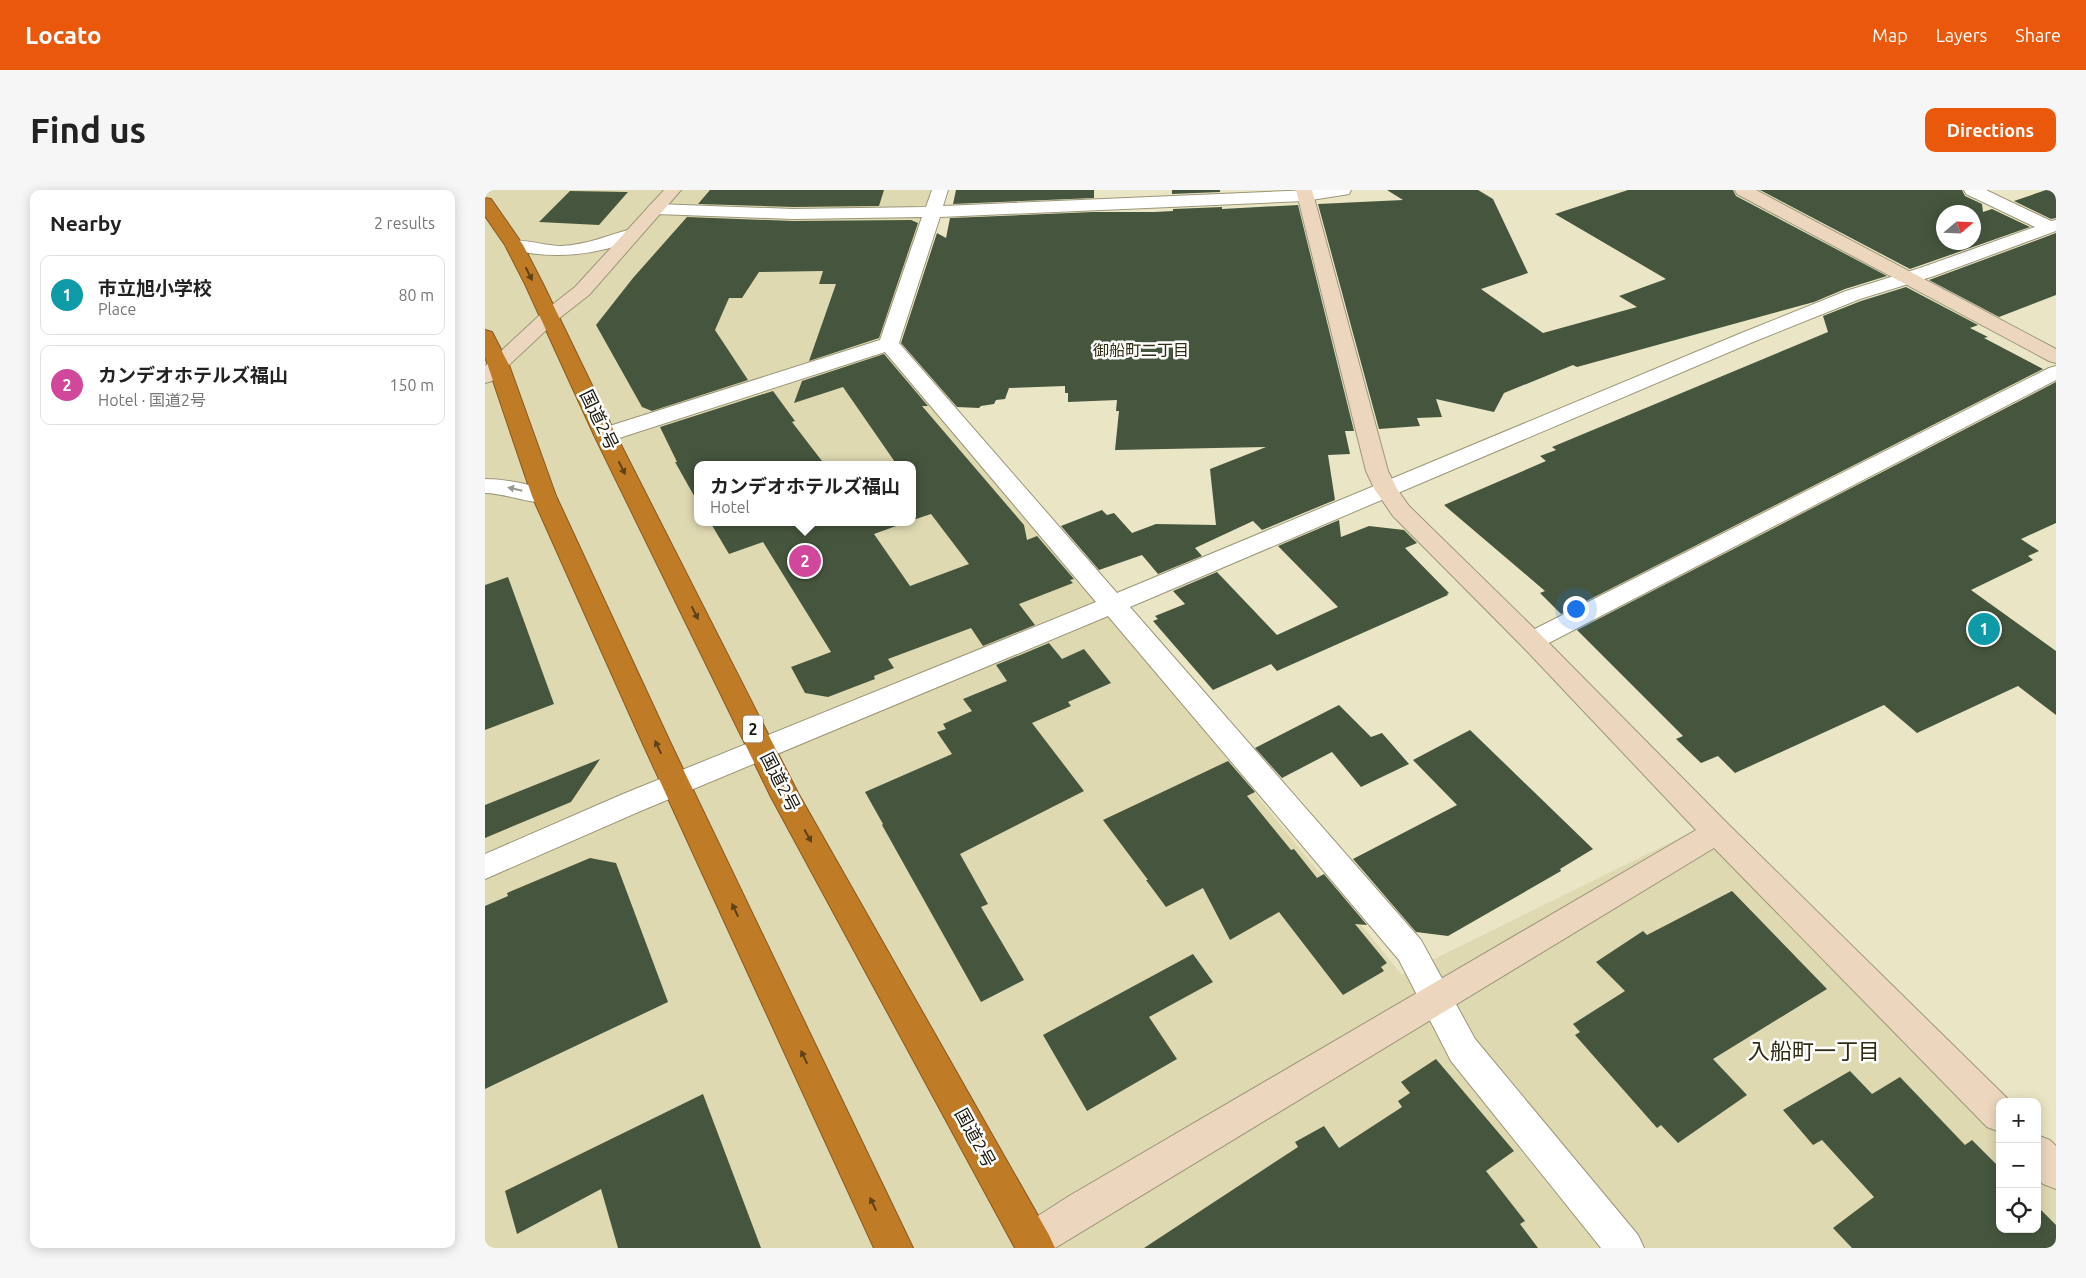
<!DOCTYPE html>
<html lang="en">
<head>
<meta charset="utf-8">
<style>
	:root { --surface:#fff; --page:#f6f6f6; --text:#222; --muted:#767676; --line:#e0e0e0; --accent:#ea580c }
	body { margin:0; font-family:Ubuntu,"Noto Sans JP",sans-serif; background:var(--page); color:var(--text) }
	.controls { position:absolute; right:15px; bottom:15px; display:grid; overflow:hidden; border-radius:10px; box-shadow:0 2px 12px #0003 }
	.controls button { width:45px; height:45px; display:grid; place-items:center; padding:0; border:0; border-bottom:1px solid var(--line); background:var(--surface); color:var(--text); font:25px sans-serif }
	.compass { position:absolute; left:1451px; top:15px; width:45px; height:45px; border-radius:50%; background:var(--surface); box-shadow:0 2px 12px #0003; rotate:71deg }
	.you { position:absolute; left:1090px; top:418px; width:18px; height:18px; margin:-12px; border:4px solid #fff; border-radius:50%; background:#1a73e8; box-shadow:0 0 0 8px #1a73e833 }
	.badge { display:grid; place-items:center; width:32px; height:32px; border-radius:50%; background:var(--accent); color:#fff; font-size:16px; font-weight:700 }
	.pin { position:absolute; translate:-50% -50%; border:2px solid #fff; box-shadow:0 1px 5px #0006 }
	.popup { position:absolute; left:209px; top:271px; width:222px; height:65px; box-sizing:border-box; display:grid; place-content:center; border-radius:10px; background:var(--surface); filter:drop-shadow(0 1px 4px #0005); font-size:16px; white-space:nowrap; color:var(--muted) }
	.popup b { font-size:19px; color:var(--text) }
	.popup::after { content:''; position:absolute; left:50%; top:100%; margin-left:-10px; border:10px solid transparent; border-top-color:var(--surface) }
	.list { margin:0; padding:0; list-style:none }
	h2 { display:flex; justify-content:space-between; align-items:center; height:65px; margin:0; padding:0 20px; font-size:21px }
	h2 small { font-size:16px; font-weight:400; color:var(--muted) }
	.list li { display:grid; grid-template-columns:32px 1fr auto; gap:15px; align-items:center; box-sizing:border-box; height:80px; margin:0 10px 10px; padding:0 10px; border:1px solid var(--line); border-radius:10px }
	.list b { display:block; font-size:19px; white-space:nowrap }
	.list p { margin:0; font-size:16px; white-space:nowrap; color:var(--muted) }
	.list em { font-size:16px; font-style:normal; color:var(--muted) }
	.icon { flex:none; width:28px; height:28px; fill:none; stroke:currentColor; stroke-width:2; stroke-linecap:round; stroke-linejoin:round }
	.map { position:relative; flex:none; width:1571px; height:1058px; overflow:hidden; border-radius:10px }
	header { display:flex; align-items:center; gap:30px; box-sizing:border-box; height:70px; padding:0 25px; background:var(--accent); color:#fff }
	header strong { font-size:24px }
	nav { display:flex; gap:28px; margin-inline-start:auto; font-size:18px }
	.intro { display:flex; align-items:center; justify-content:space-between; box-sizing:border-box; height:120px; padding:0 30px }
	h1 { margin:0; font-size:35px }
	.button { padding:12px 22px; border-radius:10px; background:var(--accent); color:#fff; font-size:18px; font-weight:700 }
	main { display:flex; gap:30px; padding:0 30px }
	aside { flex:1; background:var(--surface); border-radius:10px; box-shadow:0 2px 12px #0003 }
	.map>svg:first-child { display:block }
	.built { fill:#dfd9b2; fill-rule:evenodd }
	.building { fill:#46563e; fill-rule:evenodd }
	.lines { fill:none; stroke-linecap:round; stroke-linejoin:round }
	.street-casing { stroke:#9b9678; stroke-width:2 }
	.secondary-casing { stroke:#9b9678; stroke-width:2 }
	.highway-casing { stroke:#87591e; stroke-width:2 }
	.street { fill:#fff; fill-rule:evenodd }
	.secondary { fill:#ecd7be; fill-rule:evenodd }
	.highway { fill:#c07b27; fill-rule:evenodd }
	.oneway { fill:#5e4118 }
	.oneway2 { fill:#999893 }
	.labels { text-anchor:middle; stroke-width:5; stroke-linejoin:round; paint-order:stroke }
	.far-neighbourhood-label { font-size:16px; fill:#302c11; stroke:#fff }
	.shield { fill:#fff; stroke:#605f56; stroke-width:1 }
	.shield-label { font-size:16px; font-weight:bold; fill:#1c1a0e }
	.street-label { font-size:18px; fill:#1c1a0e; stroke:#fff }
	.near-neighbourhood-label { font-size:22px; fill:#302c11; stroke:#fff }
</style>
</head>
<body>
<header>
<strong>Locato</strong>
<nav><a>Map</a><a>Layers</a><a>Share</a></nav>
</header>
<div class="intro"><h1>Find us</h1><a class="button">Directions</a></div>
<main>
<aside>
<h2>Nearby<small>2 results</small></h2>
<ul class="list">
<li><span class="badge" style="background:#0f9aa8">1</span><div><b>市立旭小学校</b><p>Place</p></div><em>80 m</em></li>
<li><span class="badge" style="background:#d1479c">2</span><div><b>カンデオホテルズ福山</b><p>Hotel · 国道2号</p></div><em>150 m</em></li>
</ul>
</aside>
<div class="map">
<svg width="1571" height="1058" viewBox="0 0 1571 1058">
	<rect width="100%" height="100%" fill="#eae6c5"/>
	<path class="built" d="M0,0H446L398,149L607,402L917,785L1227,632L1515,931V1039H1552V970L1571,990V1058H0ZM212,275H428V332H212Z"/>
	<path class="building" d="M225,0H399L394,16L308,17L213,14Z
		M471,0H609V8L468,14Z
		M687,0H735V2L687,4Z
		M902,0H993L1008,9L1043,83L996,99L1058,143L1152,117L1134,106L1181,89L1070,24L1143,0H1248L1251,6L1402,86L1360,99L1329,112L1092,177L1088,175L1019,203L1009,222L951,209L957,227L932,228L935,236L894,239L833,14L918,10Z
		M1275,0H1477L1480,6L1497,14L1498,22L1507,19L1545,37L1425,79ZM1458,22H1488V52H1458Z
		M1561,0H1571V28L1566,29L1529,11Z
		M85,1L143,2L114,35L54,32Z
		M813,15L869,241H860L865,264L843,265L850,310L777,340L768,331L710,358L717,366L673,384L657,365L614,380L576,336L617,320L622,325L629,323L647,343L671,334L731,335L725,279L781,257L630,260L634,221H631L632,210L583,212V203H580V196L524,198L520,209L511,210L509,214L496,216L494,218L472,217L416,153L452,43L461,48L465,28L608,22H669L688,21V19L737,17V19Z
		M202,27L308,31L426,30L433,33L394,148L324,171L351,94H334L338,81L274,82L257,108H244L230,140L263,190L167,221L157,217L111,135L148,88Z
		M1571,43V105L1514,127L1444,90Z
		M1421,97L1493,135L1485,138L1503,147L1499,148L1558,179L1076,424L1055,403L1060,401L959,315L1061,271L1055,266L1071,260L1067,257L1343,142L1338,126L1376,111Z
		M399,164L443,216H437L539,335L542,350L552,346L589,389L585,390L588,393L534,414L550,435L498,456L486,438L403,469L409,478L389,486L390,489L343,507L320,503L306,477L346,462L278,352L244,364L225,332H422L389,344L425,396L484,374L446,324L428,330V275H412L358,197L309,213L317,191Z
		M1571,192V333L1536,349L1554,361L1543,366L1548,370L1486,400L1571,461V525L1533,496L1432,543L1399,515L1250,583L1233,566L1216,573L1191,549L1198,546L1092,440Z
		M288,201L310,231L307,232L340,275H212V311L190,272H192L175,237Z
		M854,330L856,347L884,336L919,340L932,353L920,358L964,403L962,404L963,405L792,481L786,474L728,500L668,431L673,429L670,426L700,414L688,401L732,382L792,445L853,417L793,356Z
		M23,387L69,514L0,540V395Z
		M564,453L577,469L599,459L626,493L583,512L586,516L547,533L599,601L475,664L503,714L496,717L539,790L496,812L397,635L398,634L380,602L467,564L452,542L461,539L458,534L487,521L478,509L522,491L511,475Z
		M854,515L886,547L897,543L924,574L876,597L847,562L797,588L770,558Z
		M985,540L1108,659L1075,679L1076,681L963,746L931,742L868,669L972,615L928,570Z
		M115,569L86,612L0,648V615Z
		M743,571L770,602L762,606L806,660L809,659L832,688L839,684L882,735L870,734L902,773L896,777L899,781L858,805L794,722L745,750L718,698L681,717L661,690H663L618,630Z
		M105,668L131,673L183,812L0,899V716L23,706L22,703Z
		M1247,701L1342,799L1228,869L1262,905L1193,953L1176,935L1172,938L1090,845L1095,842L1088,834L1140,801L1111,772L1158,741L1162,745Z
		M708,764L728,792L664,827L692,869L602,921L558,845Z
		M951,869L1029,961L1001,981L1040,1031L1035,1034L1053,1058H659L813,957L810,952L839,936L854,958L917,917L913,911L925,903L916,892Z
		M1365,881L1387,904L1415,887L1480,955L1487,950L1515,978V1039H1552V1016L1571,1035V1058H1367L1348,1038L1389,1007L1337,950L1328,955L1298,920Z
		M218,904L276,1058H133L116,999L32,1044L20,1001Z"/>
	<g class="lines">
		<defs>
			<path id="street" d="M447,0H463L458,16L826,0H866L864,4L858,5L820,11L455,27L414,153L632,403L1254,144L1361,101L1435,78L1550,37L1481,4L1479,0H1501L1566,31L1571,30V41L1449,86L1375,109L1268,152L645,417L936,750L990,849L1153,1045L1159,1058H1116L966,871L914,770L623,426L158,620L0,689V664L138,604L611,412L400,162L128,250L120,252L112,250L109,245L112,240L395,150L437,27L308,29L171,24L165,23L162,19L165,15L171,14L308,19L441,17Z
				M147,39L153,40L156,44L153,48C110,66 69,70 23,59L20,55L23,51C36,48 60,56 76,56C103,55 122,45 147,39Z
				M1571,176V190L1056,457L1047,460L1038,457L1034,451L1038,445L1564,178Z
				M0,289C23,289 45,295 67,301L71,306L67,311C48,316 21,303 0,303Z"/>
			<path id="secondary" d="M179,0H196L104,105L72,130L7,191L0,193V176L58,122L90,97Z
				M811,0H827L903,281L912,299L924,316L1056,445L1243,634L1526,912H1515V942L1502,937L1229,658L570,1058H531L528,1051L534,1038L584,1006L1211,640L1038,457L908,326L890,300L881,281Z
				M1250,0H1271L1571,159V173L1564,171L1252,4Z
				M1552,945L1565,950L1571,956V999L1558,994L1552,988Z"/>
			<path id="highway" d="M0,8L6,9L38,55L58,94L131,245L313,603L564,1045L570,1058H530L286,607L109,245L40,94L20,55L0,26Z
				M0,140L7,142L24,175L71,306L186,554L428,1058H389L158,554L47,306L0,167Z"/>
		</defs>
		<use href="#street" class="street-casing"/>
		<use href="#secondary" class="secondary-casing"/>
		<use href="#highway" class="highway-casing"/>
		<use href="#street" class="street"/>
		<use href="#secondary" class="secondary"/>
		<use href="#highway" class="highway"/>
	</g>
	<defs><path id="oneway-solid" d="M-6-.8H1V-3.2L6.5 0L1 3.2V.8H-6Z" transform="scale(1.25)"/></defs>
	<g class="oneway">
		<use href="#oneway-solid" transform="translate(44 84) rotate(63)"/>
		<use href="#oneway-solid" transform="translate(137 278) rotate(63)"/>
		<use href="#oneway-solid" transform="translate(210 423) rotate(63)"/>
		<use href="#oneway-solid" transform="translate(173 557) rotate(-115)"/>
		<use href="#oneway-solid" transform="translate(323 646) rotate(61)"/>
		<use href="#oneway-solid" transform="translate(250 720) rotate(-115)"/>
		<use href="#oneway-solid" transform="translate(319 867) rotate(-115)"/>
		<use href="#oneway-solid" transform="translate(388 1014) rotate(-115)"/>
	</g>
	<use class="oneway2" href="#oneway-solid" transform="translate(30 299) rotate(-167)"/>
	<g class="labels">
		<g class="far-neighbourhood-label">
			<text x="656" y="166">御船町二丁目</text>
		</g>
		<rect class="shield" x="258" y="525.5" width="20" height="27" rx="4"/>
		<g class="shield-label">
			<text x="268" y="545">2</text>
		</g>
		<g class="street-label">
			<text transform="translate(114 230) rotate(64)" y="6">国道2号</text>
			<text transform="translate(295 592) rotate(63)" y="6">国道2号</text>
			<text transform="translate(490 948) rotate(61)" y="6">国道2号</text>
		</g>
		<g class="near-neighbourhood-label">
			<text x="1329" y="869">入船町一丁目</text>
		</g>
	</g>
</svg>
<div class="controls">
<button>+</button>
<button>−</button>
<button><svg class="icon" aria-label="locate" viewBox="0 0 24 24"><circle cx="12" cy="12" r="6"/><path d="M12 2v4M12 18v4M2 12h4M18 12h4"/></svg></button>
</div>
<svg class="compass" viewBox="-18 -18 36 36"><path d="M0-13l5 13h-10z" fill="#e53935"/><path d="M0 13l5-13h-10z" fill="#767676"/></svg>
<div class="you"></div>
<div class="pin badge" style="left:1499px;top:439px;background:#0f9aa8">1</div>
<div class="pin badge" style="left:320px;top:371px;background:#d1479c">2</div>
<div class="popup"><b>カンデオホテルズ福山</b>Hotel</div>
</div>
</main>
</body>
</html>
